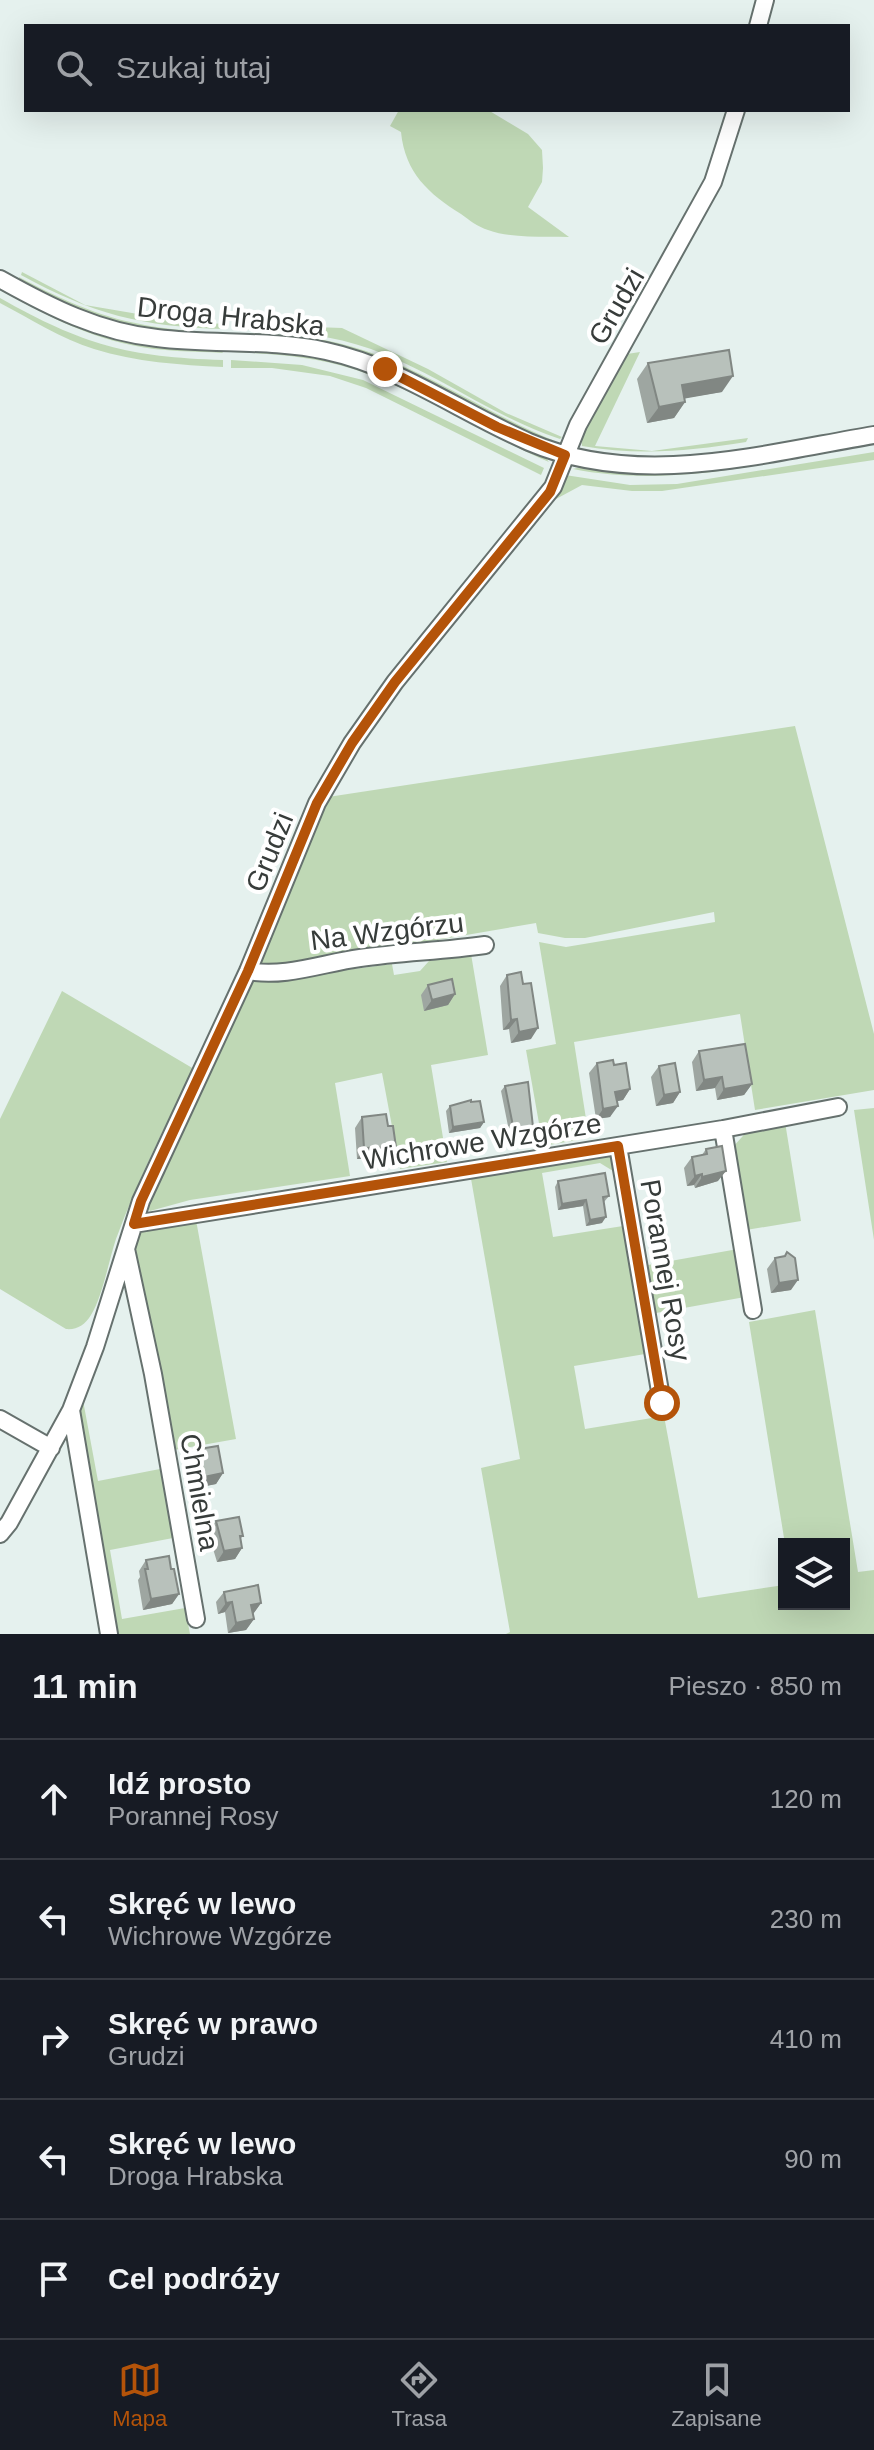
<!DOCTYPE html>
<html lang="pl">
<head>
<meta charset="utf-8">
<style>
	:root { --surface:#171b24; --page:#242831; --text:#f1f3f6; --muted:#9ea1a6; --line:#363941; --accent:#b45309 }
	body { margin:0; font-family:Helvetica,sans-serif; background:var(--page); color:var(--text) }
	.controls { position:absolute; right:24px; bottom:24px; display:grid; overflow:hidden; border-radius:0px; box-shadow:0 8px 32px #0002 }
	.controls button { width:72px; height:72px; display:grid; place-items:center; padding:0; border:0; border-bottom:2px solid var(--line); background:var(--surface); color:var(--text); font:40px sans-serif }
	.stop { position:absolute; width:24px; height:24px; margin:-18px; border:6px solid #b45309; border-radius:50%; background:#fff }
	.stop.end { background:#b45309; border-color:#fff; box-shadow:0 2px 8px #0008 }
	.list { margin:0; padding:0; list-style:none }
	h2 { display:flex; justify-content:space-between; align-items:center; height:104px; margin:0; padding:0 32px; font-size:34px }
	h2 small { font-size:26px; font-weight:400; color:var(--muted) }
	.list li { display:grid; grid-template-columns:52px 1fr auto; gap:24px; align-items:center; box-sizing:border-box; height:120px; padding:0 32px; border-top:2px solid var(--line) }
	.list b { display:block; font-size:30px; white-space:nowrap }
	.list p { margin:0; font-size:26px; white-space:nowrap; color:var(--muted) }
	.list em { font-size:26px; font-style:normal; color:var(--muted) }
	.icon { flex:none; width:44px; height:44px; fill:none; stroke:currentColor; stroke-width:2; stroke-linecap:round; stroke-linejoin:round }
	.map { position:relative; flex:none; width:874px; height:1634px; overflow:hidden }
	.search { position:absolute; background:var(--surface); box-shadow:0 8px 32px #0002; left:24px; right:24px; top:24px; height:88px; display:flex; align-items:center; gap:20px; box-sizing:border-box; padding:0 28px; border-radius:0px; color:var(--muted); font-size:30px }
	.sheet { height:704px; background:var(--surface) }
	nav { display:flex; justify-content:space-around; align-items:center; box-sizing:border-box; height:112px; border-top:2px solid var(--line); background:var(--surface); font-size:22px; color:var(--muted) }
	nav a { display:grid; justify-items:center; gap:4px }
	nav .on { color:var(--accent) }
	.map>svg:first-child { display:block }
	.green { fill:#bfd8b5 }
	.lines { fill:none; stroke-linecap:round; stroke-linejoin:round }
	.minor-casing { stroke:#66716e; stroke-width:20 }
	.minor { stroke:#fff; stroke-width:16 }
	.wall { fill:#9ea6a1 }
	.shaded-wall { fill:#818783 }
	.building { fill:#b8c1bb; stroke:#818783; stroke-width:2 }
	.route { stroke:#b45309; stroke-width:10 }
	.labels { text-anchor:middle; stroke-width:8; stroke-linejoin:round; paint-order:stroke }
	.street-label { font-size:28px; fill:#373c3a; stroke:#fff }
</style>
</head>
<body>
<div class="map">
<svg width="874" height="1634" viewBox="0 0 874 1634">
	<rect width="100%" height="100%" fill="#e5f1ee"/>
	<path class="green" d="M399,110H488L528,134L542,150L543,168L542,182L528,207L569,237C542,236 513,239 488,230C478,227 469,220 461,214C429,194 405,173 401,132L390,126Z
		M22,272L85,305L179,321L224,324V329C143,327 92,314 21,275Z
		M19,277C95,318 138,329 224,333L219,336C192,333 164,333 137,328C95,321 58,301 20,282Z
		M0,286L37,306L220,349L223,353C193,351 161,352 131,345C83,335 42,313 0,290Z
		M0,298C83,345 128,357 223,360V367C180,365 136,362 94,349C61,339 31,319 0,303Z
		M232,324L342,328L428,369L506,413L562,437L560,439C493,417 437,373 371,349C326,333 279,331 232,329Z
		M232,333C277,333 322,336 366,351C432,374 490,415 555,441L533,436L360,352L323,343L235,336Z
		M235,349C286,352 336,356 384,377C439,400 489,434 544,456L549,462C483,434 422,392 353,369C314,356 272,354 231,352Z
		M640,352L595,446L652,451L748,438L746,442C690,451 639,456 582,446C577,425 616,374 627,354Z
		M231,360L302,365L363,380L544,468L541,475L366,388L330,376L272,368H231Z
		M874,441V444C774,461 673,489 573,469L581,467L632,474L672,473Z
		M874,452V460L662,491H632L582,485L556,499L565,475L630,485L677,484Z
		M795,726L874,1034V1090L755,1110L740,1014L574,1042L589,1138L543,1146L526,1050L556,1044L539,942L566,947L715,922L714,912L585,938H565L538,933L536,923L268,969L256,966L291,876L328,797Z
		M471,954L488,1055L431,1065L447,1162L400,1169L382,1073L335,1083L350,1176L190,1200L150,1211L146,1205L250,979H276L392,964L394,975L420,971L429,961Z
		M62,991L194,1069C165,1125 138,1180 116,1239C109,1260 102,1298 91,1315C85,1325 77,1330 66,1329L0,1289V1119Z
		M874,1108V1240L854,1110Z
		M785,1122L801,1221L746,1230L732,1148L751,1127Z
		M606,1153L613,1160V1171L600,1163L542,1173L553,1237L623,1226L645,1354L574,1366L585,1429L664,1416L698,1598L784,1585V1604H844V1544H785L749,1322L815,1310L858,1572L874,1570V1634H506L510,1632L481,1468L520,1459L470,1173Z
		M196,1220L236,1439L174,1450L135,1245L140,1229Z
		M738,1249L745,1297L656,1313L648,1265Z
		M82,1395L98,1481L160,1469L173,1538L110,1550L122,1619L185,1608L190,1634H114L77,1409Z"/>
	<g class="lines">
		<defs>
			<path id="minor" d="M758,26L765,0
				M0,279C50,307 99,332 157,338C213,345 271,339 326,351C400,367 460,412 529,442C639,489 761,454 874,435
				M248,971C285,978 323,963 360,958C402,952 443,951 485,945
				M723,1129L753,1310
				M618,1146L662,1403
				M134,1224L723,1129L838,1107
				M126,1249L153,1374L196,1619
				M71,1410L109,1634
				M0,1419L51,1448
				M0,1534L9,1523L71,1410L95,1347L141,1201L248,971L317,803L352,743L395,682L553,487L578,425L713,182L736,110"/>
		</defs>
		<use href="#minor" class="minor-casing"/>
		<use href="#minor" class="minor"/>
	</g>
	<path class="wall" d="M648,363L722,392L684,398L685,402L674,418L647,423L637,379Z
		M507,975L531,1039L511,1043L509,1029L503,1030L500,986Z
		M428,985L455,994L448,1005L424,1011L421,995Z
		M699,1051L752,1084L744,1095L717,1100L715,1088L696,1091L692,1062Z
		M597,1063L614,1065L630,1089L623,1100L617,1101L610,1117L596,1119L589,1073Z
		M659,1066L680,1092L673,1103L656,1106L651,1077Z
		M505,1086L533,1127L529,1133L510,1136L501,1091Z
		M450,1106L484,1122L480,1128L449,1133L446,1111Z
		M362,1117L388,1158L357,1159L355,1128Z
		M706,1149L718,1181L695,1188L694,1185L687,1186L684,1168L692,1157L702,1155Z
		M558,1181L609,1196L604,1202L602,1223L586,1226L583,1206L558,1210L555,1187Z
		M775,1258L791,1290L771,1293L767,1269Z
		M199,1449L223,1473L216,1484L196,1488L191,1460Z
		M216,1521L243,1536L240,1539L242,1548L235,1559L217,1562L208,1532Z
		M146,1560L171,1569L179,1594L172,1604L143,1610L138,1580L140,1577L139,1571Z
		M224,1592L261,1603L253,1614L254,1619L246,1630L228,1633L225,1612L218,1614L216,1602Z"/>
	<path class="shaded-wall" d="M733,376L722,392L671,401L682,385Z
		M685,402L674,418L647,423L659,407Z
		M455,994L448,1005L424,1011L432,1000Z
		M517,1019L509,1029L503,1030L511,1020Z
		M538,1028L531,1039L511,1043L519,1032Z
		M722,1077L715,1088L696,1091L704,1080Z
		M752,1084L744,1095L717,1100L724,1089Z
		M630,1089L623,1100L608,1103L615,1092Z
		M680,1092L673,1103L656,1106L664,1095Z
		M618,1106L610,1117L596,1119L603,1109Z
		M484,1122L480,1128L449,1133L453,1127Z
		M533,1127L529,1133L510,1136L514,1131Z
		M396,1147L388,1158L357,1159L364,1148Z
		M726,1171L718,1181L695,1188L702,1177Z
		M702,1174L694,1185L687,1186L695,1176Z
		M586,1200L583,1206L558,1210L562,1204Z
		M606,1217L602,1223L586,1226L590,1220Z
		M798,1280L791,1290L771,1293L779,1283Z
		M223,1473L216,1484L196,1488L204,1477Z
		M242,1548L235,1559L217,1562L224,1551Z
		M179,1594L172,1604L143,1610L151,1599Z
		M232,1602L225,1612L218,1614L226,1603Z
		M261,1603L253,1614L243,1615L251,1605Z
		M254,1619L246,1630L228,1633L236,1623Z"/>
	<path class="building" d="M729,350L733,376L682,385L685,402L659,407L648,363Z
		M521,972L523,984L531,983L538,1028L519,1032L517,1019L511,1020L507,975Z
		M452,979L455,994L432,1000L428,985Z
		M745,1044L752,1084L724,1089L722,1077L704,1080L699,1051Z
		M613,1060L614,1065L626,1063L630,1089L615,1092L618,1106L603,1109L597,1063Z
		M675,1063L680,1092L664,1095L659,1066Z
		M528,1082L533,1127L514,1131L505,1086Z
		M471,1100V1102L480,1101L484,1122L453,1127L450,1106Z
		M386,1114L388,1126H393L396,1147L364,1148L362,1117Z
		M722,1146L726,1171L702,1177V1174L695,1176L692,1157L707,1154L706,1149Z
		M605,1173L609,1196L603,1197L606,1217L590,1220L586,1200L562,1204L558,1181Z
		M787,1252L795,1258L798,1280L779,1283L775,1258L785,1256Z
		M218,1446L223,1473L204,1477L199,1449Z
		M239,1517L243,1536H240L242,1548L224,1551L216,1521Z
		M169,1556L171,1569H174L179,1594L151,1599L145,1569H148L146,1560Z
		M258,1585L261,1603L251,1605L254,1619L236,1623L232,1602L226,1603L224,1592Z"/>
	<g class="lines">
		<path class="route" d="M385,369L497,427L565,455L550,492L395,682L352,743L317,803L248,971L141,1201L134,1224L618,1146L662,1403"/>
	</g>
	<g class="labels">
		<g class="street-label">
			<text transform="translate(616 306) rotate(-60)" y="10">Grudzi</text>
			<text transform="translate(231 316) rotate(6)" y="10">Droga Hrabska</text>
			<text transform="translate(269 852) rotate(-68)" y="10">Grudzi</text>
			<text transform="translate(387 931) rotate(-7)" y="10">Na Wzgórzu</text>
			<text transform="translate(482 1141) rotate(-9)" y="10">Wichrowe Wzgórze</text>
			<text transform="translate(666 1270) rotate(80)" y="10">Porannej Rosy</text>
			<text transform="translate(200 1492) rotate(80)" y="10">Chmielna</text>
		</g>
	</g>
</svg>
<div class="controls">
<button><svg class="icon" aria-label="layers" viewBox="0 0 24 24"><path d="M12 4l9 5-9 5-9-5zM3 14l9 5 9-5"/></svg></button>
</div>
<div class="stop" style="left:662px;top:1403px"></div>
<div class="stop end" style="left:385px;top:369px"></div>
<div class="search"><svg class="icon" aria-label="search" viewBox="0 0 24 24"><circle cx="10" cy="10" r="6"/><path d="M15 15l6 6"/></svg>Szukaj tutaj</div>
</div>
<section class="sheet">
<h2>11 min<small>Pieszo · 850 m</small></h2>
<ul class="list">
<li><svg class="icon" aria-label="ahead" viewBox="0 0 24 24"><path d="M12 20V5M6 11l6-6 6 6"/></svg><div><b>Idź prosto</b><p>Porannej Rosy</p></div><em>120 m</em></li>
<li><svg class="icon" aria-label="left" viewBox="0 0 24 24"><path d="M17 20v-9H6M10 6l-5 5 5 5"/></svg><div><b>Skręć w lewo</b><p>Wichrowe Wzgórze</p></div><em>230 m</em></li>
<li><svg class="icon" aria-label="right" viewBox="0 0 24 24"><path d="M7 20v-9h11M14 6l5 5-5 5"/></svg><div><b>Skręć w prawo</b><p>Grudzi</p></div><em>410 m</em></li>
<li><svg class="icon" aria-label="left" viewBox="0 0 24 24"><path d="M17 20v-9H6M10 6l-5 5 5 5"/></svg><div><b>Skręć w lewo</b><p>Droga Hrabska</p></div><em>90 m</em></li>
<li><svg class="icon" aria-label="arrive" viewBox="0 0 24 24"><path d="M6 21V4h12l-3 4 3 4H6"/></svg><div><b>Cel podróży</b></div></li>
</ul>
</section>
<nav>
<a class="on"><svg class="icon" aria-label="map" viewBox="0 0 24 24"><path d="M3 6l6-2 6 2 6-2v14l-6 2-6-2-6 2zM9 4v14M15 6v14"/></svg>Mapa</a>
<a><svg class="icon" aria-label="directions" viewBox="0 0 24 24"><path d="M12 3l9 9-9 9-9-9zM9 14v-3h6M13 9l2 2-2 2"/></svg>Trasa</a>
<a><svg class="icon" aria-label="saved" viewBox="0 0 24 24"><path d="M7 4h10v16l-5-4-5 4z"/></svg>Zapisane</a>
</nav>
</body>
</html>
